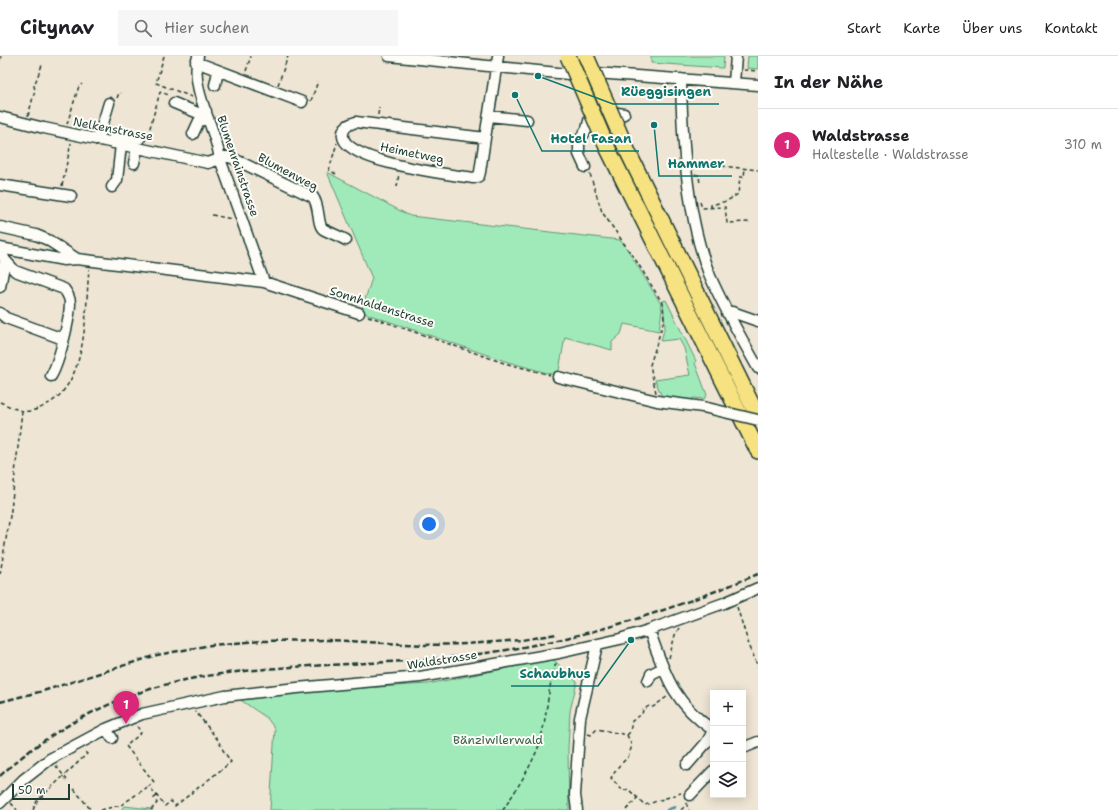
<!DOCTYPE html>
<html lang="de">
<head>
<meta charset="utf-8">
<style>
	:root { --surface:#fff; --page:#f6f6f6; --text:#202124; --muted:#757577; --line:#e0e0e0; --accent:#db2777 }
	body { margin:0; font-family:"Shantell Sans",sans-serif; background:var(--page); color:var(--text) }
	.controls { position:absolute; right:12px; bottom:12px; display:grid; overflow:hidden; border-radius:0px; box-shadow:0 2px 10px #0003 }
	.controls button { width:36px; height:36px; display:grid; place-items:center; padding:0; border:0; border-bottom:1px solid var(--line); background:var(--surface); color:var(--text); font:20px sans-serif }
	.scale { position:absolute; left:12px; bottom:10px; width:58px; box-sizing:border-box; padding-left:4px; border:2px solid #1f3d34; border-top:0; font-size:11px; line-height:14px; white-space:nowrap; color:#1f3d34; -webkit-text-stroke:3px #fdfcf7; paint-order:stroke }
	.you { position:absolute; left:429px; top:468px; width:14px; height:14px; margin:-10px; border:3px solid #fff; border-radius:50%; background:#1a73e8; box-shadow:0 0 0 6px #1a73e833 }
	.badge { display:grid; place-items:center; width:26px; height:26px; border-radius:50%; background:var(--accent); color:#fff; font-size:13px; font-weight:700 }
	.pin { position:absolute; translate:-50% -33px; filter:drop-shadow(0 1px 2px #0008) }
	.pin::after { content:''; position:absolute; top:21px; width:14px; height:12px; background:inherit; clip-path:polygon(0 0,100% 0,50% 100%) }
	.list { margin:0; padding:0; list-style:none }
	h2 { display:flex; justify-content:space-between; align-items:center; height:52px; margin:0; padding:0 16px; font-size:17px }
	h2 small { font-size:13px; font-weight:400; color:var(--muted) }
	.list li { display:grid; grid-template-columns:26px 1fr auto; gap:12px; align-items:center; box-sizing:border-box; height:72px; padding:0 16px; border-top:1px solid var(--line) }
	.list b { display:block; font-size:15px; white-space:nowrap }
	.list p { margin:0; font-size:13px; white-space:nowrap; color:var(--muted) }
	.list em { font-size:13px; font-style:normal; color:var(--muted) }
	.icon { flex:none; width:22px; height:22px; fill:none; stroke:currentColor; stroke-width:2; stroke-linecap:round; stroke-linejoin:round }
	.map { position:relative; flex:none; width:758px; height:754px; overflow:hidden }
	header { display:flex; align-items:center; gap:24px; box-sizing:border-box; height:56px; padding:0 20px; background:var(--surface); border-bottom:1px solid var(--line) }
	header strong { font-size:19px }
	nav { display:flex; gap:22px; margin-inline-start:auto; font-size:14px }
	.search { width:280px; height:36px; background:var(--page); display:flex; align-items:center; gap:10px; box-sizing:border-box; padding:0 14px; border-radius:0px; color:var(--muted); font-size:15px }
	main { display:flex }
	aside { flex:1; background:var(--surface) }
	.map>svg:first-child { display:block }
	.green { fill:#a0eab9; stroke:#609476 }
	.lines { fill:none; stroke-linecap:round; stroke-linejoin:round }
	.stream { stroke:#5c909f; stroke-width:2.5 }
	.minor-casing { stroke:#1f3d34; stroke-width:13 }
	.highway-casing { stroke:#1f3d34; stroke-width:18 }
	.path { stroke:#1f3d34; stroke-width:1.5; stroke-dasharray:4 3; stroke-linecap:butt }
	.minor { stroke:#fdfcf7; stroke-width:10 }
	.highway { stroke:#f7e281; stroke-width:15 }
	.rail { stroke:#1f3d34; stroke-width:2.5; stroke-dasharray:6 3; stroke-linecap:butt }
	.minor-bridge-casing { stroke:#1f3d34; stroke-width:13; stroke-linecap:butt }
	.highway-bridge-casing { stroke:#1f3d34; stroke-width:18; stroke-linecap:butt }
	.minor-bridge { stroke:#fdfcf7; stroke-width:10 }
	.highway-bridge { stroke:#f7e281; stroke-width:15 }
	.labels { text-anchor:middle; stroke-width:4; stroke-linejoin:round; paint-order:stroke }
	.street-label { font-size:12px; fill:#1f3d34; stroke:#fdfcf7 }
	.park-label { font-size:12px; fill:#39604f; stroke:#fdfcf7 }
	.leader { fill:none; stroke:#0f766e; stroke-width:1.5 }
	.callout-dot { fill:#0f766e; stroke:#fdfcf7; stroke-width:1.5 }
	.callout-label { font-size:13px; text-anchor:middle; font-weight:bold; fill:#0f766e; stroke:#fdfcf7; stroke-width:4; stroke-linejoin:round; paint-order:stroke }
</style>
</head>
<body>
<header>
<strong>Citynav</strong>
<div class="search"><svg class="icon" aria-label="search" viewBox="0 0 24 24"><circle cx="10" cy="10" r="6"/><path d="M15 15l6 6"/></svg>Hier suchen</div>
<nav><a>Start</a><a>Karte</a><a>Über uns</a><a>Kontakt</a></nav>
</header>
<main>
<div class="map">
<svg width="758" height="754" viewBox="0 0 758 754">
	<rect width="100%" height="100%" fill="#efe5d4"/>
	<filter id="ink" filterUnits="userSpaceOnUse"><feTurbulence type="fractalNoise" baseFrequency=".025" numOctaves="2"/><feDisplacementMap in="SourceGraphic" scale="8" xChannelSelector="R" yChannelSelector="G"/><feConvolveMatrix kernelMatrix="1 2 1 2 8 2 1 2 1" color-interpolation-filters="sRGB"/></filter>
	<g filter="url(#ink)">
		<path class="green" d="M651,0H724L723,12L651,7Z
			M748,0H758V13L747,12Z
			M327,116L410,160L620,184L629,196L661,248L662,254L659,275L624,268L621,278L612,286V294L565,281L558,320L508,306L361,256L372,222Z
			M666,244L696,305L695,307L707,339L704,343L694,342L690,344L662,341L655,324L690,319L684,292L679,283L661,285L665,270L663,245Z
			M553,603L577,626L570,655L568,694L569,754H270L275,673L267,662L239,643L277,637L428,628Z
			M124,750L151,753L153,754H121Z"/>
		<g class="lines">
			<path class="stream" d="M667,754L675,751"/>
			<defs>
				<path id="minor" d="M198,0C190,35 215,69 220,103L264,226
					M389,0L578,19
					M196,6L302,46
					M596,17L758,29
					M681,23C682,85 687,164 710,220C724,252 741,282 758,312
					M734,27L736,0
					M215,29L218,16
					M174,47L198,57L206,55
					M592,53L624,58
					M489,60L527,64
					M0,61L44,72L208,107L220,103
					M193,78L199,65L208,62
					M485,82L480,116L479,120L474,122C454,119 337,106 343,77C344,70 350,68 356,66L485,82L498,0
					M98,84L109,47
					M113,87L115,77L140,82
					M219,99L232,102L313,141C320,150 317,168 323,173C330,177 339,180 346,184
					M134,107L137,92
					M585,111L579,98V85L587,73L592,53L588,28
					M0,129L71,140
					M112,131L117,124L121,89
					M0,171L36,179L48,184L77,203L264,226L359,257
					M0,192L64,204L77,203
					M0,194L5,204L15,215L64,233C67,237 70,241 70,247C70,262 59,307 51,320
					M0,231L5,204
					M0,257L6,262L63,283
					M727,257L732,256L758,265
					M558,321L657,345L703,351
					M649,574C665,618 673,647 713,674
					M648,625L651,618L663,612
					M106,673L112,682
					M743,692L758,686
					M687,709L707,686L713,675
					M690,739L713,715
					M0,747L23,724L50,703L106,673L142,658L225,640L297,632L420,621L559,597L620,583L649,574L724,547L758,532
					M577,754L575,739L580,662L597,589"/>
				<path id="highway" d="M607,91L758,395
					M626,92L758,361"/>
			</defs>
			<use href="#minor" class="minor-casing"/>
			<use href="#highway" class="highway-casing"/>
			<path class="path" d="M164,0L156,27L192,41
				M0,4L1,0
				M744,14L758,15
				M246,15L251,0
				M278,29L288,0
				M117,42L119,37H121
				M311,45L318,25
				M378,59L379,51
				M28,60L35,34L34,30L42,9
				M67,68L79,30L82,28
				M148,79L160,36L169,39
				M694,107L758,114
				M336,118L329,114L337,87
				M590,118L602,156L637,206L663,248L664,264L650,309L656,337
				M695,119H699L700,129
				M62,130L71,87
				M397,131L399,117
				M700,146L702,152L725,151L727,167L750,166
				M711,152V149L727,145L738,138L740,121H744L745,112
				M212,159L232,163
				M368,260L504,307L550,319
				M0,346C7,349 16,354 23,355C31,356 39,353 46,349C89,327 85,254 89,213
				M0,518L11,454L22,355
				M737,551L748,586L758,611
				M669,602L675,579L679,572
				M137,670L141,677L126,690L154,726L149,730L165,750L171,745L175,750L231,706L223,694L218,684L195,655
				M588,678L591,679L597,673L627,679L632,690L628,701L618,711L611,722L623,735L628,733L645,749L681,737
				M627,679L630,676L632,665L642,658L643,654L649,650L653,651L668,640
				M56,710L67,724
				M74,733L91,754
				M11,747L17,754
				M686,747L689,754
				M33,754L37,745L87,698L84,695
				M101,754L121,749L149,730
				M151,754L157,747L154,742L157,740
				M503,754C515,736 532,709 539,689C547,663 547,634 556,607
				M626,754L638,741
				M681,754L686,749"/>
			<use href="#minor" class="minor"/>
			<use href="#highway" class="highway"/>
			<path class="rail" d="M0,646L43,635L157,599L211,589L261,585L328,584L424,589L466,588L522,584L557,578
				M0,720C53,670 124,635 195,622C290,605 389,611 486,597C580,584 670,555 758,518"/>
			<defs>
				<path id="minor-bridge" d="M703,351L758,364"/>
				<path id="highway-bridge" d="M568,0L607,91
					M586,0L626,92"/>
			</defs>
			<use href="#minor-bridge" class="minor-bridge-casing"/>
			<use href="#highway-bridge" class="highway-bridge-casing"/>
			<use href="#minor-bridge" class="minor-bridge"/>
			<use href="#highway-bridge" class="highway-bridge"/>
		</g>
	</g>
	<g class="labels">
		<g class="street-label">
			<text transform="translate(113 73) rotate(11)" y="4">Nelkenstrasse</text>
			<text transform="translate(412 97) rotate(12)" y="4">Heimetweg</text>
			<text transform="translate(238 110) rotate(71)" y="4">Blumenrainstrasse</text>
			<text transform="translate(288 116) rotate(28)" y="4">Blumenweg</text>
			<text transform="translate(382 251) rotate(18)" y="4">Sonnhaldenstrasse</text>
			<text transform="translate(442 604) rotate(-9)" y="4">Waldstrasse</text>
		</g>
		<g class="park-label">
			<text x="498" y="688">Bänziwilerwald</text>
		</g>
	</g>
	<path class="leader" d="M538 20L613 48H719M515 39L542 95H639M654 69L659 120H732M631 584L598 630H511"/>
	<g class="callout-dot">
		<circle cx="538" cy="20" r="4"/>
		<circle cx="515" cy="39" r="4"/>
		<circle cx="654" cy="69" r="4"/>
		<circle cx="631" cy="584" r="4"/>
	</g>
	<g class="callout-label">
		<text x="666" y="40">Rüeggisingen</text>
		<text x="591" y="87">Hotel Fasan</text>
		<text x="696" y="112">Hammer</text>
		<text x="555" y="622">Schaubhus</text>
	</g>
</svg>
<div class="controls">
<button>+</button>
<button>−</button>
<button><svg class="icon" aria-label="layers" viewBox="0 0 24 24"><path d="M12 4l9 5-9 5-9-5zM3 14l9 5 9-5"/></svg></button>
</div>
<div class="scale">50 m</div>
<div class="you"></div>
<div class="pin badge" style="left:126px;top:668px">1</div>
</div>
<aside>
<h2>In der Nähe<small></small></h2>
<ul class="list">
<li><span class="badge">1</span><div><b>Waldstrasse</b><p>Haltestelle · Waldstrasse</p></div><em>310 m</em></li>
</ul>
</aside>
</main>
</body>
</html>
